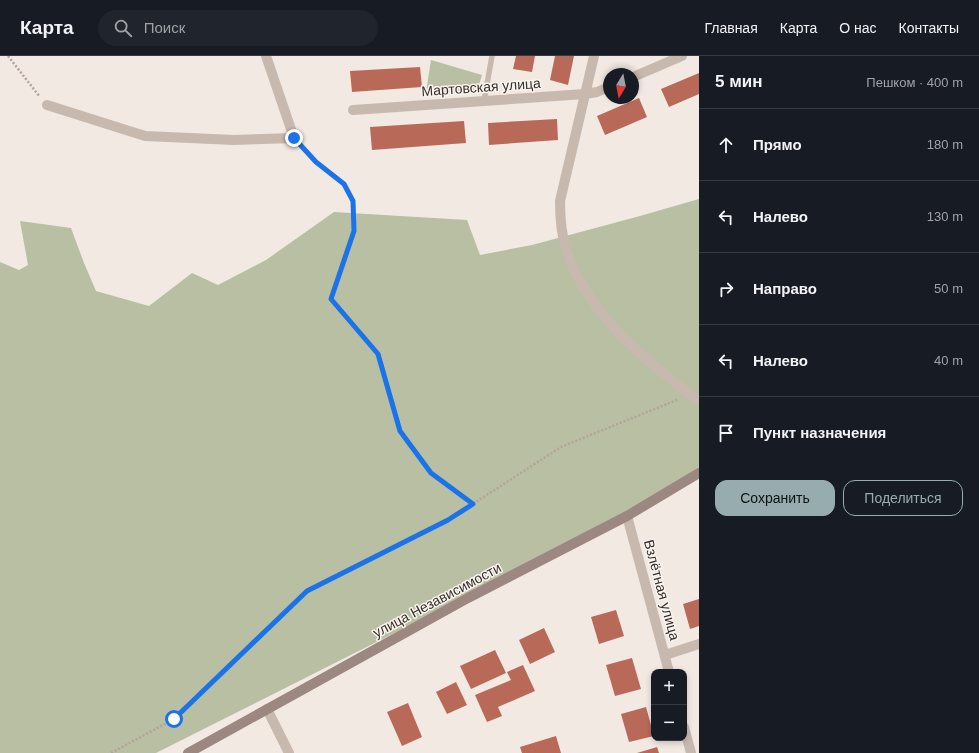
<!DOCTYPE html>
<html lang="ru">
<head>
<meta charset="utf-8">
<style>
	:root { --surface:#171b24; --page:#20242c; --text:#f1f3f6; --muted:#9ea1a6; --line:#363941; --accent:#96acae }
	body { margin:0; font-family:Helvetica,sans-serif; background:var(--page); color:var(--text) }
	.controls { position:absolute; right:12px; bottom:12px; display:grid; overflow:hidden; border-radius:8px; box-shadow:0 2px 6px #0003 }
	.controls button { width:36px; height:36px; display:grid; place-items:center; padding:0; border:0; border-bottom:1px solid var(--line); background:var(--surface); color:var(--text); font:20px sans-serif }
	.compass { position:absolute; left:603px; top:12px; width:36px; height:36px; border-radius:50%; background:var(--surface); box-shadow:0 2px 6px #0003; rotate:190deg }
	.stop { position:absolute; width:12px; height:12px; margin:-9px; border:3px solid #1a73e8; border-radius:50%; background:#fff }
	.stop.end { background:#1a73e8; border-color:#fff; box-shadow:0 1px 4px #0008 }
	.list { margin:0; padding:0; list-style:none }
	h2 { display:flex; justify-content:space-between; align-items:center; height:52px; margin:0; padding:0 16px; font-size:17px }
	h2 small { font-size:13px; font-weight:400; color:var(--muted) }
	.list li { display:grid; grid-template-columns:26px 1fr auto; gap:12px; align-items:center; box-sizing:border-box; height:72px; padding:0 16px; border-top:1px solid var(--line) }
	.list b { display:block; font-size:15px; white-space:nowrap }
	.list em { font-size:13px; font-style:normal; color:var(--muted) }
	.actions { display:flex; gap:8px; padding:12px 16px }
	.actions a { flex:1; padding:9px 0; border:1px solid var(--accent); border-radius:12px; text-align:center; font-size:14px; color:var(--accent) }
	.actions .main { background:var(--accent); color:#111 }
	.icon { flex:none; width:22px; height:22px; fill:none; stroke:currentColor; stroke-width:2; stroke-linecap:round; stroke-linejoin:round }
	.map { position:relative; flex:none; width:699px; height:697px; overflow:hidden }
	header { display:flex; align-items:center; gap:24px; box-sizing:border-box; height:56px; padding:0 20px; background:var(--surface); border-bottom:1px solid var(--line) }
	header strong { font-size:19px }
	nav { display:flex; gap:22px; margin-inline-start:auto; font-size:14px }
	.search { width:280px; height:36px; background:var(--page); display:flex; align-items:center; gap:10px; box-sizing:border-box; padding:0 14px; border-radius:22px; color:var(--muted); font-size:15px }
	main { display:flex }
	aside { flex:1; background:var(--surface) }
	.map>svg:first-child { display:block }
	.green { fill:#b8bfa3 }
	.building { fill:#b96958 }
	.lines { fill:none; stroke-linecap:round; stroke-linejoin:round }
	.path { stroke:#b4a399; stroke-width:2.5; stroke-dasharray:2 2; stroke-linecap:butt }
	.lane { stroke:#c8b9af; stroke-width:5.5 }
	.street { stroke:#c8b9af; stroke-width:10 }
	.secondary { stroke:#9c8880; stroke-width:10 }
	.route { stroke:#1a73e8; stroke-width:5 }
	.labels { text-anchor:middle; stroke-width:3; stroke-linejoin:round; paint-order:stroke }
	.street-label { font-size:14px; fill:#382f2c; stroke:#f9f3ee }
</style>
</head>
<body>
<header>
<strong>Карта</strong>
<div class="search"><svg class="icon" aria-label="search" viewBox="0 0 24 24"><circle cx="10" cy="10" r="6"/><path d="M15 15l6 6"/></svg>Поиск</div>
<nav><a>Главная</a><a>Карта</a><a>О нас</a><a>Контакты</a></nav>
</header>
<main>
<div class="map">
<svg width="699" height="697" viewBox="0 0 699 697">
	<rect width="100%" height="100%" fill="#f1e9e2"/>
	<path class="green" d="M431,4L482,19L478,32L471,36L466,37L426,36Z
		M699,143V414L627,460L156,697H0V206L19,214L28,209L20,165L71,172L84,207L96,235L149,250L192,217L218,229L266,204L334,156L467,164L480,199L532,189L640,160Z"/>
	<path class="building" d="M516,0H535L532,16L513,13Z
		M555,0H574L568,29L550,24Z
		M420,11L422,31L352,36L350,15Z
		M699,17V38L669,51L661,33Z
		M639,42L647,61L605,79L597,60Z
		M557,63L558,84L489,89L488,67Z
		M464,65L466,87L372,94L370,71Z
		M699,543V570L690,573L683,548Z
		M616,554L624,580L599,588L591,561Z
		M544,572L555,596L530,608L519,584Z
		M495,594L506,617L471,633L460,610Z
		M632,602L641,633L615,640L606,609Z
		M523,609L535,635L498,651L502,660L487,666L475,639L511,624L507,616Z
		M456,626L467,649L447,658L436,636Z
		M408,647L422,681L402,690L387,656Z
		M646,651L654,680L629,686L621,658Z
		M556,680L561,697H522L520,691Z
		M657,691L659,697H637Z"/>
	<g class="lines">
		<path class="path" d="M8,0L40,41
			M301,90L316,106L344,128L353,145L354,175L331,243L378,298L400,375L431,417L473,448
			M111,697L174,663L307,535L448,464L561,391L677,344"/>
		<path class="lane" d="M484,45L492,0"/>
		<path class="street" d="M594,0L560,145C560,162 561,177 566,193C576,228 608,269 635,293C643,301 652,307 661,315C673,325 685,336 699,345
			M633,21L682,0
			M47,49L145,80L234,84L294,82L266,0
			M353,54L585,38L597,36L609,31
			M627,460L669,616
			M665,599L699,588
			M267,653L289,697
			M684,671L691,697"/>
		<path class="secondary" d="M188,697L468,542L627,460L699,417"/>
	</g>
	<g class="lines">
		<path class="route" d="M174,663L307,535L448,464L473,448L431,417L400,375L378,298L331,243L354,175L353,145L344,128L316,106L294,82"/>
	</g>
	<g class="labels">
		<g class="street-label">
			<text transform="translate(481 31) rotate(-4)" y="5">Мартовская улица</text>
			<text transform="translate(662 534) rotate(75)" y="5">Взлётная улица</text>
			<text transform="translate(437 544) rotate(-28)" y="5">улица Независимости</text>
		</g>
	</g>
</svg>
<div class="controls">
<button>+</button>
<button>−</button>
</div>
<svg class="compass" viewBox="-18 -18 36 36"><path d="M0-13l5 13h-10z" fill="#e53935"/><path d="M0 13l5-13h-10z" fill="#9ea1a6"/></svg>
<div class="stop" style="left:174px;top:663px"></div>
<div class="stop end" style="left:294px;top:82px"></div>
</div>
<aside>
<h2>5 мин<small>Пешком · 400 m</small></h2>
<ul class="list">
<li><svg class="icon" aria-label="ahead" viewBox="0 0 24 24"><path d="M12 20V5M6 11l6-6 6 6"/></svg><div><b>Прямо</b></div><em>180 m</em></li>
<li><svg class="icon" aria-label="left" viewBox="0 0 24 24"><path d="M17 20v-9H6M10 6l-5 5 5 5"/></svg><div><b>Налево</b></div><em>130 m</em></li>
<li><svg class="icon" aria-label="right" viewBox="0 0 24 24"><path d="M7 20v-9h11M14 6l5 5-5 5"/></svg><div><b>Направо</b></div><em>50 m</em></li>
<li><svg class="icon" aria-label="left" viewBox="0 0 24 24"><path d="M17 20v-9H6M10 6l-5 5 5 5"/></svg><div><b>Налево</b></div><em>40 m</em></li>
<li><svg class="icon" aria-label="arrive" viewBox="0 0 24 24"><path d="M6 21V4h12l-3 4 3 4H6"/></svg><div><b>Пункт назначения</b></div></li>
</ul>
<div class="actions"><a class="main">Сохранить</a><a>Поделиться</a></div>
</aside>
</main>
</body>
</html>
